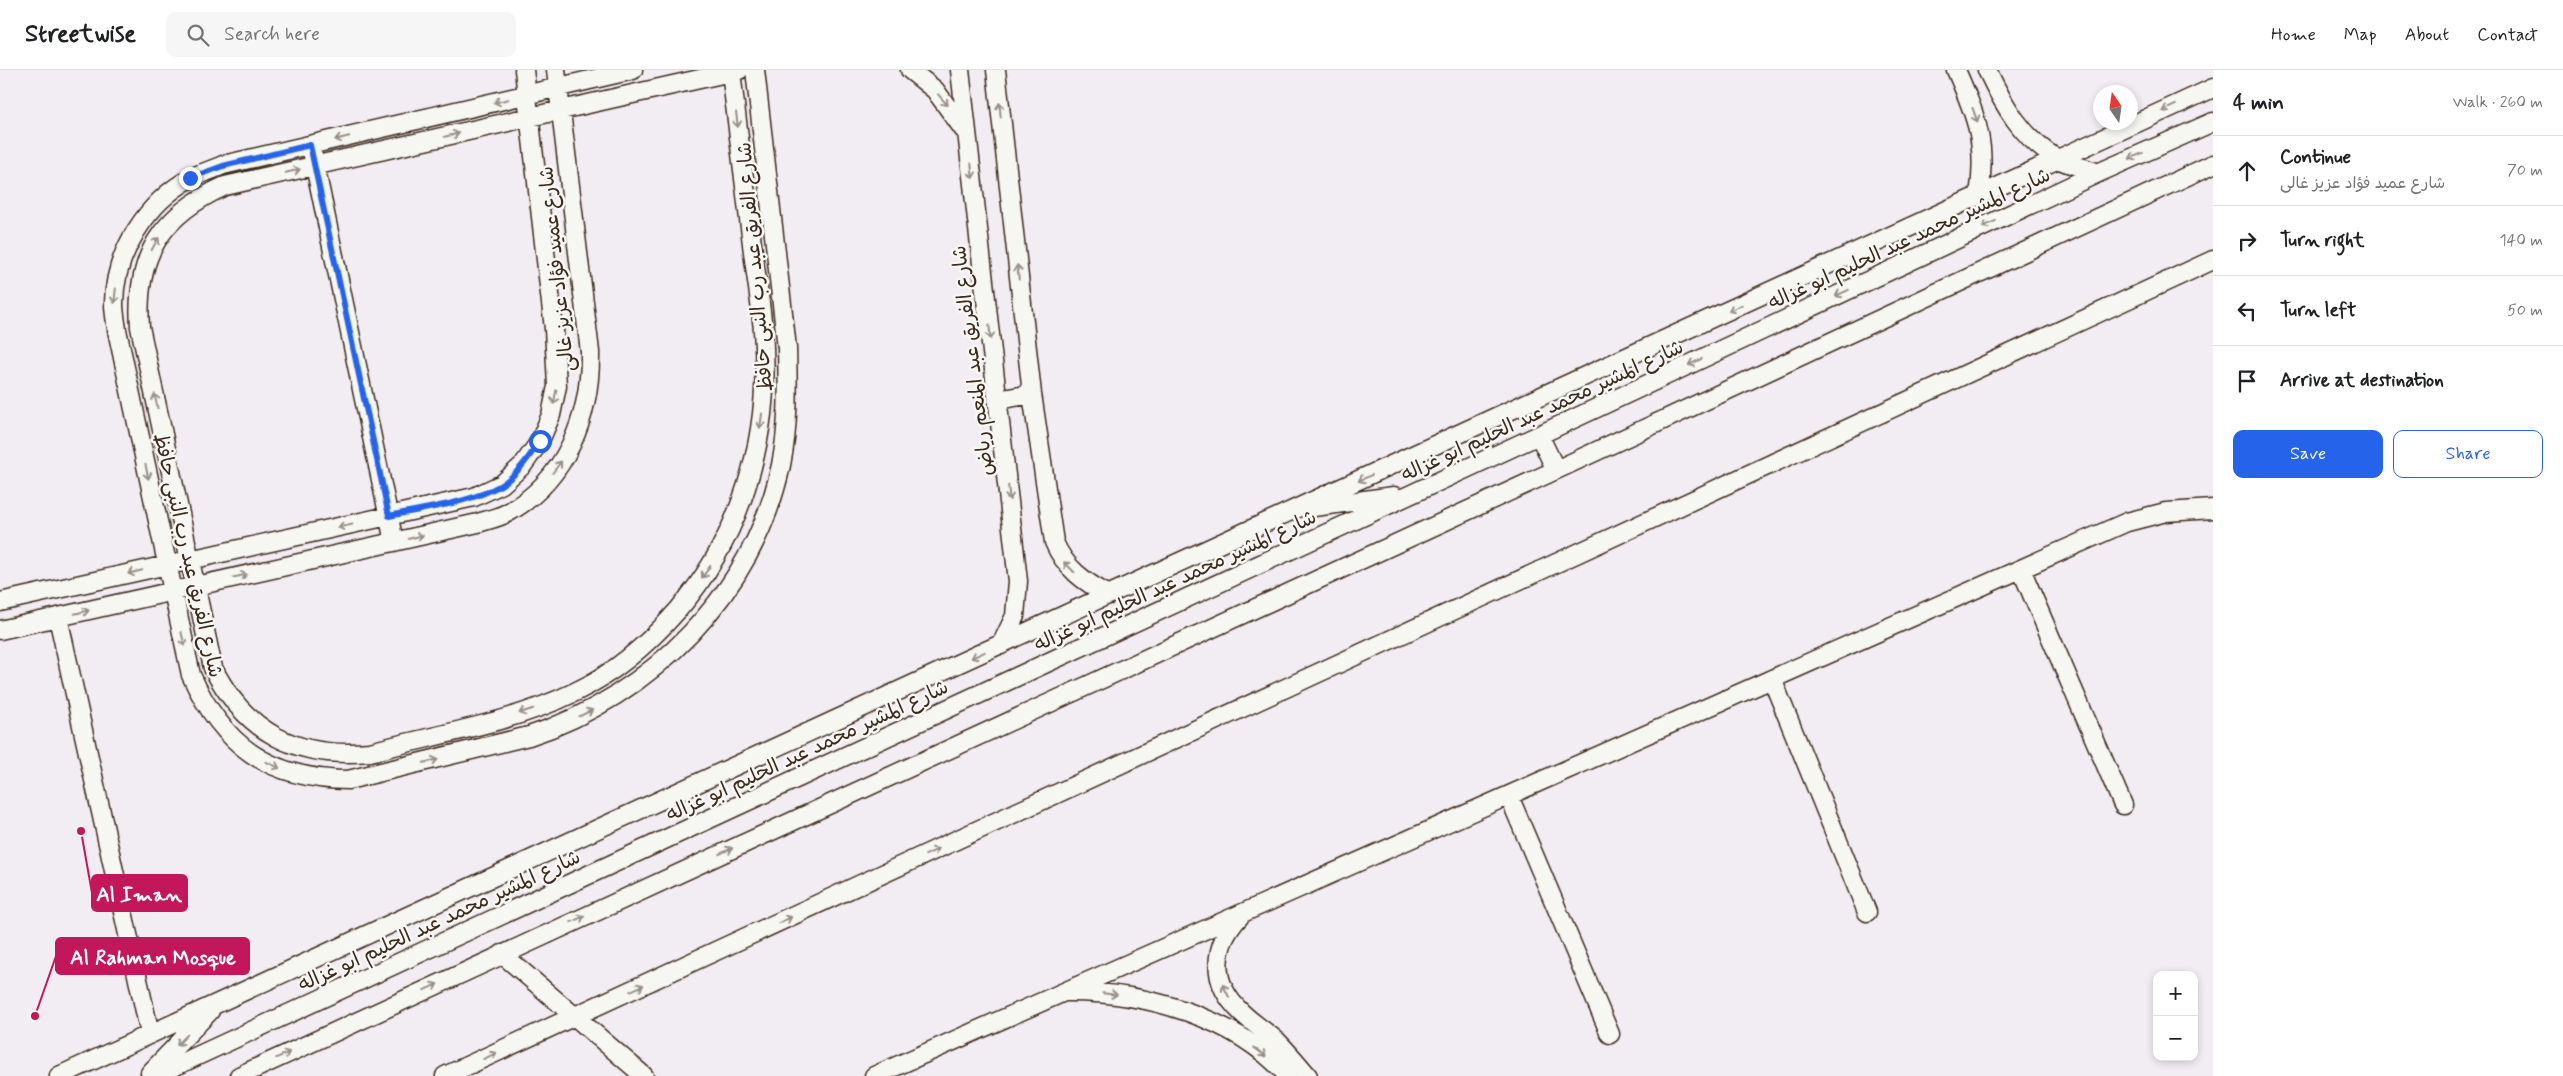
<!DOCTYPE html>
<html lang="en">
<head>
<meta charset="utf-8">
<style>
	:root { --surface:#fff; --page:#f6f6f6; --text:#202124; --muted:#757577; --line:#e0e0e0; --accent:#2563eb }
	body { margin:0; font-family:Mynerve,"Playpen Sans Arabic",sans-serif; background:var(--page); color:var(--text) }
	.controls { position:absolute; right:15px; bottom:15px; display:grid; overflow:hidden; border-radius:10px; box-shadow:0 2px 8px #0003 }
	.controls button { width:45px; height:45px; display:grid; place-items:center; padding:0; border:0; border-bottom:1px solid var(--line); background:var(--surface); color:var(--text); font:25px sans-serif }
	.compass { position:absolute; left:2093px; top:15px; width:45px; height:45px; border-radius:50%; background:var(--surface); box-shadow:0 2px 8px #0003; rotate:347deg }
	.stop { position:absolute; width:15px; height:15px; margin:-11px; border:4px solid #2563eb; border-radius:50%; background:#fff }
	.stop.end { background:#2563eb; border-color:#fff; box-shadow:0 1px 5px #0008 }
	.list { margin:0; padding:0; list-style:none }
	h2 { display:flex; justify-content:space-between; align-items:center; height:65px; margin:0; padding:0 20px; font-size:21px }
	h2 small { font-size:16px; font-weight:400; color:var(--muted) }
	.list li { display:grid; grid-template-columns:32px 1fr auto; gap:15px; align-items:center; box-sizing:border-box; height:70px; padding:0 20px; border-top:1px solid var(--line) }
	.list b { display:block; font-size:19px; white-space:nowrap }
	.list p { margin:0; font-size:16px; white-space:nowrap; color:var(--muted) }
	.list em { font-size:16px; font-style:normal; color:var(--muted) }
	.actions { display:flex; gap:10px; padding:15px 20px }
	.actions a { flex:1; padding:11px 0; border:1px solid var(--accent); border-radius:10px; text-align:center; font-size:18px; color:var(--accent) }
	.actions .main { background:var(--accent); color:#fff }
	.icon { flex:none; width:28px; height:28px; fill:none; stroke:currentColor; stroke-width:2; stroke-linecap:round; stroke-linejoin:round }
	.map { position:relative; flex:none; width:2213px; height:1006px; overflow:hidden }
	header { display:flex; align-items:center; gap:30px; box-sizing:border-box; height:70px; padding:0 25px; background:var(--surface); border-bottom:1px solid var(--line) }
	header strong { font-size:24px }
	nav { display:flex; gap:28px; margin-inline-start:auto; font-size:18px }
	.search { width:350px; height:45px; background:var(--page); display:flex; align-items:center; gap:12px; box-sizing:border-box; padding:0 18px; border-radius:10px; color:var(--muted); font-size:19px }
	main { display:flex }
	aside { flex:1; background:var(--surface) }
	.map>svg:first-child { display:block }
	.lines { fill:none; stroke-linecap:round; stroke-linejoin:round }
	.minor-casing { stroke:#3b2a1e; stroke-width:21 }
	.minor { stroke:#f6f6f2; stroke-width:18 }
	.oneway { stroke:#989088 }
	.route { stroke:#2563eb; stroke-width:6 }
	.labels { text-anchor:middle; stroke-width:5; stroke-linejoin:round; paint-order:stroke }
	.street-label { font-size:20px; fill:#3b2a1e; stroke:#f6f6f2 }
	.leader { fill:none; stroke:#c2185b; stroke-width:2 }
	.callout-dot { fill:#c2185b; stroke:#f6f6f2; stroke-width:2 }
	.callout { fill:#c2185b; stroke:#c2185b; stroke-width:2 }
	.callout-label { font-size:21px; text-anchor:middle; font-weight:bold; fill:#fff }
</style>
</head>
<body>
<header>
<strong>Streetwise</strong>
<div class="search"><svg class="icon" aria-label="search" viewBox="0 0 24 24"><circle cx="10" cy="10" r="6"/><path d="M15 15l6 6"/></svg>Search here</div>
<nav><a>Home</a><a>Map</a><a>About</a><a>Contact</a></nav>
</header>
<main>
<div class="map">
<svg width="2213" height="1006" viewBox="0 0 2213 1006">
	<rect width="100%" height="100%" fill="#f2edf3"/>
	<filter id="ink" filterUnits="userSpaceOnUse"><feTurbulence type="fractalNoise" baseFrequency=".02" numOctaves="2"/><feDisplacementMap in="SourceGraphic" scale="10" xChannelSelector="R" yChannelSelector="G"/><feConvolveMatrix kernelMatrix="1 2 1 2 8 2 1 2 1" color-interpolation-filters="sRGB"/></filter>
	<g filter="url(#ink)">
		<g class="lines">
			<defs>
				<path id="minor" d="M633,0L223,95C212,100 201,103 191,108C147,132 114,183 114,234C114,242 116,252 117,260L191,605C223,676 269,709 348,710L529,666C651,626 754,523 781,395C789,356 788,317 787,278L755,0
					M910,0L935,20L964,60
					M960,0L1018,511L1015,546L1001,575
					M996,0L1032,324L1054,472C1065,498 1084,512 1109,525
					M1956,0C1977,48 1987,73 1979,126
					M1987,0C2003,34 2023,70 2058,89C2070,95 2086,98 2098,103
					M731,2C738,59 745,116 752,174C756,208 763,243 764,278C769,372 740,468 678,540C649,573 615,603 575,622C512,653 438,664 370,682C297,689 246,663 213,598L140,257C135,186 161,145 225,116L530,47L731,2L739,0
					M313,86L394,472
					M997,330L1032,324
					M1539,365L1556,400
					M1314,437L1394,426
					M2021,499L2123,735
					M0,532L474,427L502,414L523,395L540,371L551,345L557,316L554,259L524,0
					M58,547L150,964
					M0,560L478,453C487,450 498,448 507,443C566,411 591,346 590,282L556,0
					M1772,609L1867,842
					M1509,726L1610,964
					M1240,846C1212,876 1210,913 1241,942C1252,953 1265,961 1277,971C1288,982 1298,994 1308,1006
					M502,884L644,1006
					M1069,922C1145,922 1236,947 1288,1006
					M150,1003L210,941
					M59,1006L2213,18
					M154,1006L1539,365L2098,103L2213,52
					M239,1006L1556,400L2213,94
					M445,1006L2213,190
					M874,1006L2127,452L2166,442L2213,439"/>
			</defs>
			<use href="#minor" class="minor-casing"/>
			<use href="#minor" class="minor"/>
		</g>
		<defs><path id="oneway-shaft" d="M-6 0H5M1.5-3L5.5 0L1.5 3" fill="none" stroke-width="1.6" stroke-linecap="round" stroke-linejoin="round" transform="scale(1.25)"/></defs>
		<g class="oneway">
			<use href="#oneway-shaft" transform="translate(943 30) rotate(49)"/>
			<use href="#oneway-shaft" transform="translate(501 31) rotate(167)"/>
			<use href="#oneway-shaft" transform="translate(2169 38) rotate(155)"/>
			<use href="#oneway-shaft" transform="translate(1000 40) rotate(-96)"/>
			<use href="#oneway-shaft" transform="translate(1975 45) rotate(70)"/>
			<use href="#oneway-shaft" transform="translate(737 50) rotate(83)"/>
			<use href="#oneway-shaft" transform="translate(452 65) rotate(-13)"/>
			<use href="#oneway-shaft" transform="translate(342 68) rotate(167)"/>
			<use href="#oneway-shaft" transform="translate(2136 86) rotate(156)"/>
			<use href="#oneway-shaft" transform="translate(293 101) rotate(-13)"/>
			<use href="#oneway-shaft" transform="translate(972 101) rotate(84)"/>
			<use href="#oneway-shaft" transform="translate(1989 154) rotate(155)"/>
			<use href="#oneway-shaft" transform="translate(155 174) rotate(-61)"/>
			<use href="#oneway-shaft" transform="translate(1018 202) rotate(-96)"/>
			<use href="#oneway-shaft" transform="translate(1842 223) rotate(155)"/>
			<use href="#oneway-shaft" transform="translate(115 226) rotate(96)"/>
			<use href="#oneway-shaft" transform="translate(1735 238) rotate(155)"/>
			<use href="#oneway-shaft" transform="translate(990 262) rotate(84)"/>
			<use href="#oneway-shaft" transform="translate(1695 292) rotate(155)"/>
			<use href="#oneway-shaft" transform="translate(555 327) rotate(101)"/>
			<use href="#oneway-shaft" transform="translate(156 331) rotate(-102)"/>
			<use href="#oneway-shaft" transform="translate(761 351) rotate(98)"/>
			<use href="#oneway-shaft" transform="translate(557 397) rotate(-53)"/>
			<use href="#oneway-shaft" transform="translate(147 402) rotate(78)"/>
			<use href="#oneway-shaft" transform="translate(1365 408) rotate(155)"/>
			<use href="#oneway-shaft" transform="translate(1009 423) rotate(84)"/>
			<use href="#oneway-shaft" transform="translate(345 456) rotate(168)"/>
			<use href="#oneway-shaft" transform="translate(416 467) rotate(-13)"/>
			<use href="#oneway-shaft" transform="translate(1069 497) rotate(-135)"/>
			<use href="#oneway-shaft" transform="translate(135 502) rotate(167)"/>
			<use href="#oneway-shaft" transform="translate(706 502) rotate(125)"/>
			<use href="#oneway-shaft" transform="translate(240 506) rotate(-12)"/>
			<use href="#oneway-shaft" transform="translate(82 542) rotate(-13)"/>
			<use href="#oneway-shaft" transform="translate(183 569) rotate(77)"/>
			<use href="#oneway-shaft" transform="translate(978 585) rotate(155)"/>
			<use href="#oneway-shaft" transform="translate(526 641) rotate(162)"/>
			<use href="#oneway-shaft" transform="translate(586 643) rotate(-26)"/>
			<use href="#oneway-shaft" transform="translate(431 691) rotate(-14)"/>
			<use href="#oneway-shaft" transform="translate(273 695) rotate(25)"/>
			<use href="#oneway-shaft" transform="translate(726 781) rotate(-25)"/>
			<use href="#oneway-shaft" transform="translate(932 782) rotate(-25)"/>
			<use href="#oneway-shaft" transform="translate(578 849) rotate(-25)"/>
			<use href="#oneway-shaft" transform="translate(785 850) rotate(-25)"/>
			<use href="#oneway-shaft" transform="translate(431 917) rotate(-25)"/>
			<use href="#oneway-shaft" transform="translate(637 918) rotate(-25)"/>
			<use href="#oneway-shaft" transform="translate(1226 921) rotate(-117)"/>
			<use href="#oneway-shaft" transform="translate(1110 924) rotate(6)"/>
			<use href="#oneway-shaft" transform="translate(182 970) rotate(134)"/>
			<use href="#oneway-shaft" transform="translate(1260 982) rotate(37)"/>
			<use href="#oneway-shaft" transform="translate(283 985) rotate(-25)"/>
			<use href="#oneway-shaft" transform="translate(490 986) rotate(-25)"/>
		</g>
	</g>
	<g class="lines" filter="url(#ink)">
		<path class="route" d="M190,108L223,96L310,75L389,446C425,438 468,434 501,415C517,405 529,387 540,371"/>
	</g>
	<g class="labels">
		<g class="street-label">
			<text transform="translate(1909 168) rotate(-25)" y="7">شارع المشير محمد عبد الحليم ابو غزاله</text>
			<text transform="translate(754 197) rotate(-95)" y="7">شارع الفريق عبد رب النبى حافظ</text>
			<text transform="translate(556 199) rotate(-96)" y="7">شارع عميد فؤاد عزيز غالى</text>
			<text transform="translate(972 291) rotate(-97)" y="7">شارع الفريق عبد المنعم رياض</text>
			<text transform="translate(1542 340) rotate(-25)" y="7">شارع المشير محمد عبد الحليم ابو غزاله</text>
			<text transform="translate(189 485) rotate(77)" y="7">شارع الفريق عبد رب النبى حافظ</text>
			<text transform="translate(1175 510) rotate(-25)" y="7">شارع المشير محمد عبد الحليم ابو غزاله</text>
			<text transform="translate(807 680) rotate(-25)" y="7">شارع المشير محمد عبد الحليم ابو غزاله</text>
			<text transform="translate(439 850) rotate(-25)" y="7">شارع المشير محمد عبد الحليم ابو غزاله</text>
		</g>
	</g>
	<path class="leader" d="M81 761L92 823M35 946L56 886"/>
	<g class="callout-dot">
		<circle cx="81" cy="761" r="5"/>
		<circle cx="35" cy="946" r="5"/>
	</g>
	<g class="callout">
		<rect x="92" y="805" width="95" height="36" rx="5"/>
		<rect x="56" y="868" width="193" height="36" rx="5"/>
	</g>
	<g class="callout-label">
		<text x="139" y="831">Al Iman</text>
		<text x="153" y="894">Al Rahman Mosque</text>
	</g>
</svg>
<div class="controls">
<button>+</button>
<button>−</button>
</div>
<svg class="compass" viewBox="-18 -18 36 36"><path d="M0-13l5 13h-10z" fill="#e53935"/><path d="M0 13l5-13h-10z" fill="#757577"/></svg>
<div class="stop" style="left:540px;top:371px"></div>
<div class="stop end" style="left:190px;top:108px"></div>
</div>
<aside>
<h2>4 min<small>Walk · 260 m</small></h2>
<ul class="list">
<li><svg class="icon" aria-label="ahead" viewBox="0 0 24 24"><path d="M12 20V5M6 11l6-6 6 6"/></svg><div><b>Continue</b><p>شارع عميد فؤاد عزيز غالى</p></div><em>70 m</em></li>
<li><svg class="icon" aria-label="right" viewBox="0 0 24 24"><path d="M7 20v-9h11M14 6l5 5-5 5"/></svg><div><b>Turn right</b></div><em>140 m</em></li>
<li><svg class="icon" aria-label="left" viewBox="0 0 24 24"><path d="M17 20v-9H6M10 6l-5 5 5 5"/></svg><div><b>Turn left</b></div><em>50 m</em></li>
<li><svg class="icon" aria-label="arrive" viewBox="0 0 24 24"><path d="M6 21V4h12l-3 4 3 4H6"/></svg><div><b>Arrive at destination</b></div></li>
</ul>
<div class="actions"><a class="main">Save</a><a>Share</a></div>
</aside>
</main>
</body>
</html>
